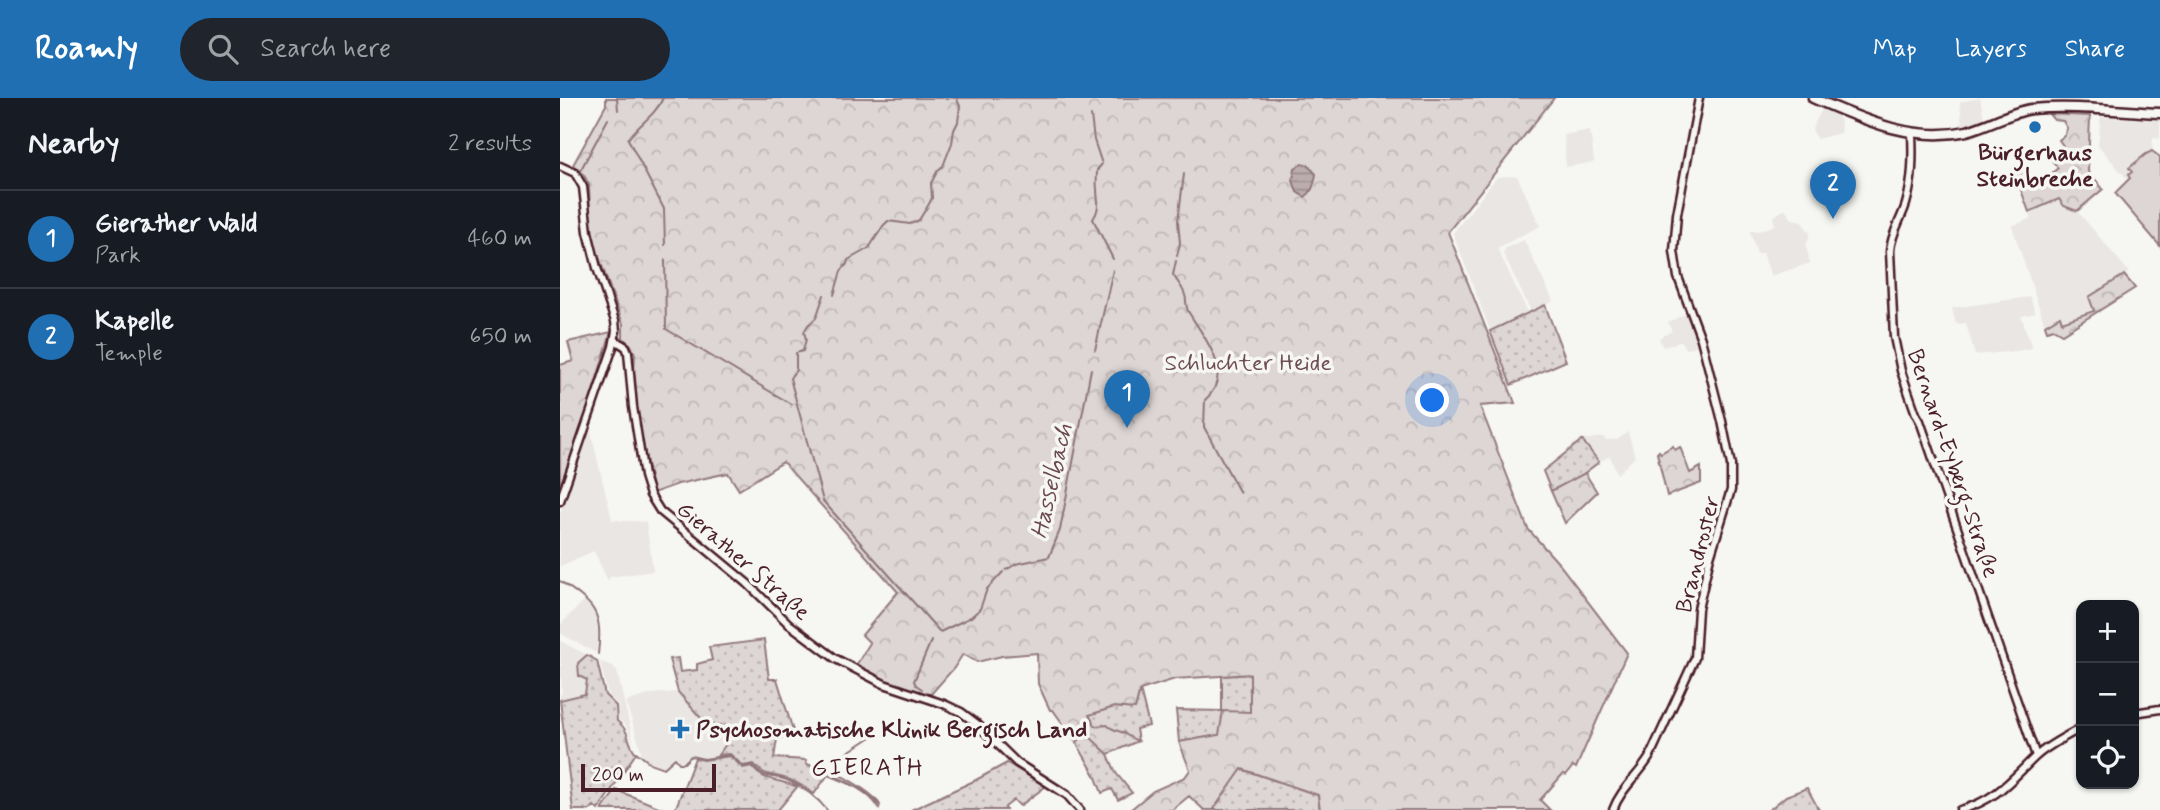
<!DOCTYPE html>
<html lang="en">
<head>
<meta charset="utf-8">
<style>
	:root { --surface:#171b24; --page:#20242c; --text:#f1f3f6; --muted:#9ea1a6; --line:#363941; --accent:#1f6fb2 }
	body { margin:0; font-family:Mynerve,sans-serif; background:var(--page); color:var(--text) }
	.controls { position:absolute; right:21px; bottom:21px; display:grid; overflow:hidden; border-radius:14px; box-shadow:0 2px 5px #0004 }
	.controls button { width:63px; height:63px; display:grid; place-items:center; padding:0; border:0; border-bottom:2px solid var(--line); background:var(--surface); color:var(--text); font:35px sans-serif }
	.scale { position:absolute; left:21px; bottom:18px; width:135px; box-sizing:border-box; padding-left:7px; border:4px solid #4a1f2b; border-top:0; font-size:19px; line-height:24px; white-space:nowrap; color:#4a1f2b; -webkit-text-stroke:5px #f6f6f2; paint-order:stroke }
	.you { position:absolute; left:873px; top:303px; width:24px; height:24px; margin:-18px; border:5px solid #fff; border-radius:50%; background:#1a73e8; box-shadow:0 0 0 10px #1a73e833 }
	.badge { display:grid; place-items:center; width:46px; height:46px; border-radius:50%; background:var(--accent); color:#fff; font-size:23px; font-weight:700 }
	.pin { position:absolute; translate:-50% -58px; filter:drop-shadow(0 2px 4px #0008) }
	.pin::after { content:''; position:absolute; top:37px; width:24px; height:21px; background:inherit; clip-path:polygon(0 0,100% 0,50% 100%) }
	.list { margin:0; padding:0; list-style:none }
	h2 { display:flex; justify-content:space-between; align-items:center; height:91px; margin:0; padding:0 28px; font-size:30px }
	h2 small { font-size:23px; font-weight:400; color:var(--muted) }
	.list li { display:grid; grid-template-columns:46px 1fr auto; gap:21px; align-items:center; box-sizing:border-box; height:98px; padding:0 28px; border-top:2px solid var(--line) }
	.list b { display:block; font-size:26px; white-space:nowrap }
	.list p { margin:0; font-size:23px; white-space:nowrap; color:var(--muted) }
	.list em { font-size:23px; font-style:normal; color:var(--muted) }
	.icon { flex:none; width:38px; height:38px; fill:none; stroke:currentColor; stroke-width:2; stroke-linecap:round; stroke-linejoin:round }
	.map { position:relative; flex:none; width:1600px; height:712px; overflow:hidden }
	header { display:flex; align-items:center; gap:42px; box-sizing:border-box; height:98px; padding:0 35px; background:var(--accent); color:#fff }
	header strong { font-size:33px }
	nav { display:flex; gap:38px; margin-inline-start:auto; font-size:24px }
	.search { width:490px; height:63px; background:var(--page); display:flex; align-items:center; gap:18px; box-sizing:border-box; padding:0 24px; border-radius:38px; color:var(--muted); font-size:26px }
	main { display:flex }
	aside { flex:1; background:var(--surface) }
	.map>svg:first-child { display:block }
	.built { fill:#e9e6e3 }
	.grass { fill:url(#grass-dots); stroke:#947a80; stroke-width:2 }
	.forest { fill:url(#forest-crowns); stroke:#947a80; stroke-width:2 }
	.pitch { fill:#ddd6d5; stroke:#947a80; stroke-width:2 }
	.water { fill:url(#water-rules); stroke:#8e747a; stroke-width:2 }
	.lines { fill:none; stroke-linecap:round; stroke-linejoin:round }
	.stream { stroke:#8e747a; stroke-width:2 }
	.minor-casing { stroke:#4a1f2b; stroke-width:11 }
	.major-casing { stroke:#4a1f2b; stroke-width:13 }
	.minor { stroke:#f6f6f2; stroke-width:6 }
	.major { stroke:#f6f6f2; stroke-width:8 }
	.poi-dot { fill:#1f6fb2; stroke:#f6f6f2; stroke-width:2.5 }
	.labels { text-anchor:middle; stroke-width:7; stroke-linejoin:round; paint-order:stroke }
	.poi-label { font-size:23px; font-weight:bold; fill:#4a1f2b; stroke:#f6f6f2 }
	.park-label { font-size:23px; fill:#6f4d56; stroke:#f6f6f2 }
	.street-label { font-size:23px; fill:#4a1f2b; stroke:#f6f6f2 }
	.water-label { font-size:24px; font-style:italic; fill:#6c4a52; stroke:#f6f6f2 }
	.neighbourhood-label { font-size:24px; letter-spacing:2px; fill:#4a1f2b; stroke:#f6f6f2 }
</style>
</head>
<body>
<header>
<strong>Roamly</strong>
<div class="search"><svg class="icon" aria-label="search" viewBox="0 0 24 24"><circle cx="10" cy="10" r="6"/><path d="M15 15l6 6"/></svg>Search here</div>
<nav><a>Map</a><a>Layers</a><a>Share</a></nav>
</header>
<main>
<aside>
<h2>Nearby<small>2 results</small></h2>
<ul class="list">
<li><span class="badge">1</span><div><b>Gierather Wald</b><p>Park</p></div><em>460 m</em></li>
<li><span class="badge">2</span><div><b>Kapelle</b><p>Temple</p></div><em>650 m</em></li>
</ul>
</aside>
<div class="map">
<svg width="1600" height="712" viewBox="0 0 1600 712">
	<defs>
		<pattern id="grass-dots" width="8" height="8" patternUnits="userSpaceOnUse" patternTransform="scale(1.75)"><rect width="8" height="8" fill="#ddd6d5"/><path d="M2 2h.1M6 6h.1" fill="none" stroke="#bfb7b7" stroke-width="1.8" stroke-linecap="round"/></pattern>
		<pattern id="forest-crowns" width="20" height="18" patternUnits="userSpaceOnUse" patternTransform="scale(1.75)"><rect width="20" height="18" fill="#ddd6d5"/><path d="M2 6a3 3 0 1 1 6 0M12 15a3 3 0 1 1 6 0" fill="none" stroke="#bfb7b7"/></pattern>
		<pattern id="water-rules" width="6" height="5" patternUnits="userSpaceOnUse" patternTransform="scale(1.75)"><rect width="6" height="5" fill="#bbadae"/><path d="M0 2.5h6" fill="none" stroke="#9a8c8e"/></pattern>
	</defs>
	<rect width="100%" height="100%" fill="#f6f6f2"/>
	<filter id="ink" filterUnits="userSpaceOnUse"><feTurbulence type="fractalNoise" baseFrequency=".0143" numOctaves="2"/><feDisplacementMap in="SourceGraphic" scale="14" xChannelSelector="R" yChannelSelector="G"/><feConvolveMatrix kernelMatrix="1 2 1 2 8 2 1 2 1" color-interpolation-filters="sRGB"/></filter>
	<g filter="url(#ink)">
		<path class="built" d="M1420,0L1424,22L1402,28L1400,4Z
			M1262,11L1276,17L1281,24L1280,35L1257,41L1252,31Z
			M1541,19L1600,22V41L1593,39L1592,53L1570,70L1573,74L1568,82L1538,47Z
			M1030,32L1034,64L1006,69L1004,37Z
			M957,78L980,128L937,150L968,215L971,213L943,155L946,150L964,142L993,203L985,208L1006,263L951,287L893,135L937,79Z
			M1499,101L1504,108L1518,114L1569,174L1529,199L1534,213L1502,224L1499,218L1485,227L1452,128L1472,120L1469,114Z
			M1225,111L1232,121L1241,123L1250,135L1246,148L1250,165L1211,178L1203,155L1197,156L1190,133H1199L1215,127L1213,119Z
			M1470,199L1475,215L1461,218L1472,250L1456,253L1415,257L1406,225L1396,226L1392,210Z
			M1128,215L1139,247L1125,251L1122,243L1103,249L1099,240L1112,233L1108,224Z
			M30,331L52,422L86,424L93,473L50,479L48,483L34,453L0,468V416Z
			M1068,334L1075,359L1057,376L1050,358L1039,364L1022,342L1044,339L1045,342H1057Z
			M24,503L36,516L38,535L36,555L0,535V527Z
			M0,543L27,557L18,565L27,582L26,596L0,602V596H2Z
			M40,564L53,568L57,574L74,647L66,627L59,622L58,607L48,597Z
			M118,594L144,624L150,627H161L173,637L158,657L144,660L131,657L124,664H118L114,659L104,669L90,664L80,656L81,652L66,604L91,596Z"/>
		<path class="grass" d="M985,207L1006,263L951,287L930,233Z
			M1022,342L1039,364L1018,380L991,393L983,373Z
			M204,542L209,581H217L234,636L217,641L214,660L246,662V666L250,667L254,671C257,671 261,670 264,671C277,673 315,696 320,707L319,710C307,692 287,684 268,677L254,696C246,690 234,682 224,680C211,676 203,678 194,666L183,668L170,656L158,657L173,637L161,627L146,626L118,594L109,561L118,560L120,574L137,572V566L152,562L149,549Z
			M27,557L37,563L45,597L56,608L57,623C71,633 66,644 76,655L38,712L34,708L30,712H13L0,602L25,596L27,582L19,578L18,565Z
			M690,576V614L659,637L619,644L616,612L662,613V578Z
			M580,592L589,628L576,631L578,643L569,640L564,635L535,628L529,617L554,609L575,611Z
			M527,635L548,656L556,675L572,695L558,702L552,691L542,695L535,677L516,644Z
			M170,658L183,670L192,668C201,684 221,681 237,689L218,712H115L135,660L144,662Z
			M447,665L486,688L460,708L454,702L445,709L446,712H351L416,682Z
			M681,671L758,697L760,712H653Z
			M1247,690L1259,712H1209L1226,698Z
			M56,692L106,712H42Z"/>
		<path class="forest" d="M46,0H994L888,134L955,305L920,308L968,431L1000,467L1067,555L1016,670L1013,668L1006,677L1003,676L980,702L990,712H760L758,697L682,671L653,712H644L629,698L612,712H570L593,693L625,679L630,672L619,644L659,637L663,613L690,614V576L615,581L580,592L575,611L554,609L529,617L535,628L547,627C553,633 559,632 565,636C570,639 572,641 578,643L548,656L527,636L516,644L493,612H490L478,586L477,555L442,558L417,564L403,556L394,570L372,595L368,597L321,581L295,569L310,545L302,537L338,494L223,364L179,392L168,375L118,386L93,395L78,321L74,274L75,256L71,247L63,240V226L34,146L30,123L29,87L24,77L13,67L46,7Z
			M1489,16L1530,18L1528,73L1531,81L1534,80L1543,91L1517,113L1504,108L1499,101L1469,114L1455,75L1463,72L1476,88L1498,70L1490,60L1504,49L1499,42L1505,37L1507,30L1503,23L1494,22Z
			M1564,177L1575,190L1502,236L1493,231L1487,233L1485,227L1500,218L1502,224L1534,213L1529,199Z
			M51,234L26,316L0,389V267L13,263L8,244Z
			M1113,348L1115,352L1120,349L1130,375L1141,369V385L1107,398L1097,355L1099,353L1101,355Z
			M1025,375L1037,394L1005,425L991,393Z"/>
		<path class="pitch" d="M1592,53L1600,59V148L1555,95L1570,80L1568,77L1572,74L1569,70L1586,56Z"/>
		<path class="water" d="M741,66L748,67L756,76C755,85 753,94 745,99L737,94L733,83L735,70Z"/>
		<g class="lines">
			<path class="stream" d="M57,0L58,12
				M103,0C95,18 79,26 68,41L104,111L105,147
				M531,18L534,42L542,66L537,72C537,78 536,85 537,91C537,102 541,110 533,121L553,161
				M19,75L48,21
				M617,158L620,145L618,123L624,76
				M105,162L106,231L231,306
				M616,163L613,177C617,183 623,190 625,197C627,203 625,207 628,213C643,239 676,274 645,302L644,329L680,395
				M264,197L256,220L248,227L244,234L246,241L243,253L236,255V272L230,280L263,403L380,534L411,519L420,511L427,491L443,474
				M274,197L281,173L287,166L288,162L309,150L323,128L328,123L350,126L355,124L359,122L369,106L372,100L371,85L378,72L383,68L392,45L394,32L398,24L400,8L397,2
				M535,252L553,172
				M446,472L456,466L489,459L500,432L531,271
				M0,483C34,507 43,512 38,556
				M362,591L356,587L354,583L371,543
				M76,654L90,665L104,670L115,660L119,665H124L131,658L144,661L170,657L183,669L193,667C202,682 214,677 227,682C243,689 256,698 267,712
				M276,669L288,654L314,637
				M271,676C287,684 307,692 318,706"/>
			<defs>
				<path id="minor" d="M1352,35C1353,59 1353,82 1346,106C1341,122 1331,136 1330,153L1334,239L1341,273L1356,316L1360,323L1476,658
					M0,68L15,75L23,89L28,134L37,170L55,223L56,233L53,249L0,403
					M55,242L66,249L68,254L73,309L84,378L90,397L100,413L187,485L229,526L276,561L324,586L384,606L401,614L417,626L457,665L507,697L520,712
					M1574,615L1600,611
					M1053,712C1060,692 1078,678 1089,660L1135,560L1138,511L1150,459L1171,392V367L1162,323L1141,241L1118,179L1114,153L1117,116L1139,0
					M1400,712C1435,703 1450,683 1475,659C1488,647 1506,638 1521,630"/>
				<path id="major" d="M1253,0C1302,21 1352,45 1407,33C1429,27 1450,14 1472,11C1514,7 1558,13 1600,15"/>
			</defs>
			<use href="#minor" class="minor-casing"/>
			<use href="#major" class="major-casing"/>
			<use href="#minor" class="minor"/>
			<use href="#major" class="major"/>
		</g>
	</g>
	<g class="poi-dot">
		<circle cx="1475" cy="29" r="7"/>
		<path d="M116.5 620.5h7v7h7v7h-7v7h-7v-7h-7v-7h7z"/>
	</g>
	<g class="labels">
		<g class="poi-label">
			<text x="1475" y="62">Bürgerhaus<tspan x="1475" dy="26">Steinbreche</tspan></text>
			<text x="136" y="639" text-anchor="start">Psychosomatische Klinik Bergisch Land</text>
		</g>
		<g class="park-label">
			<text x="688" y="272">Schluchter Heide</text>
		</g>
		<g class="street-label">
			<text transform="translate(1394 365) rotate(71)" y="8">Bernard-Eyberg-Straße</text>
			<text transform="translate(1137 456) rotate(-76)" y="8">Brandroster</text>
			<text transform="translate(184 462) rotate(41)" y="8">Gierather Straße</text>
		</g>
		<g class="water-label">
			<text transform="translate(491 383) rotate(-77)" y="8">Hasselbach</text>
		</g>
		<g class="neighbourhood-label">
			<text x="308" y="677">GIERATH</text>
		</g>
	</g>
</svg>
<div class="controls">
<button>+</button>
<button>−</button>
<button><svg class="icon" aria-label="locate" viewBox="0 0 24 24"><circle cx="12" cy="12" r="6"/><path d="M12 2v4M12 18v4M2 12h4M18 12h4"/></svg></button>
</div>
<div class="scale">200 m</div>
<div class="you"></div>
<div class="pin badge" style="left:567px;top:330px">1</div>
<div class="pin badge" style="left:1273px;top:121px">2</div>
</div>
</main>
</body>
</html>
